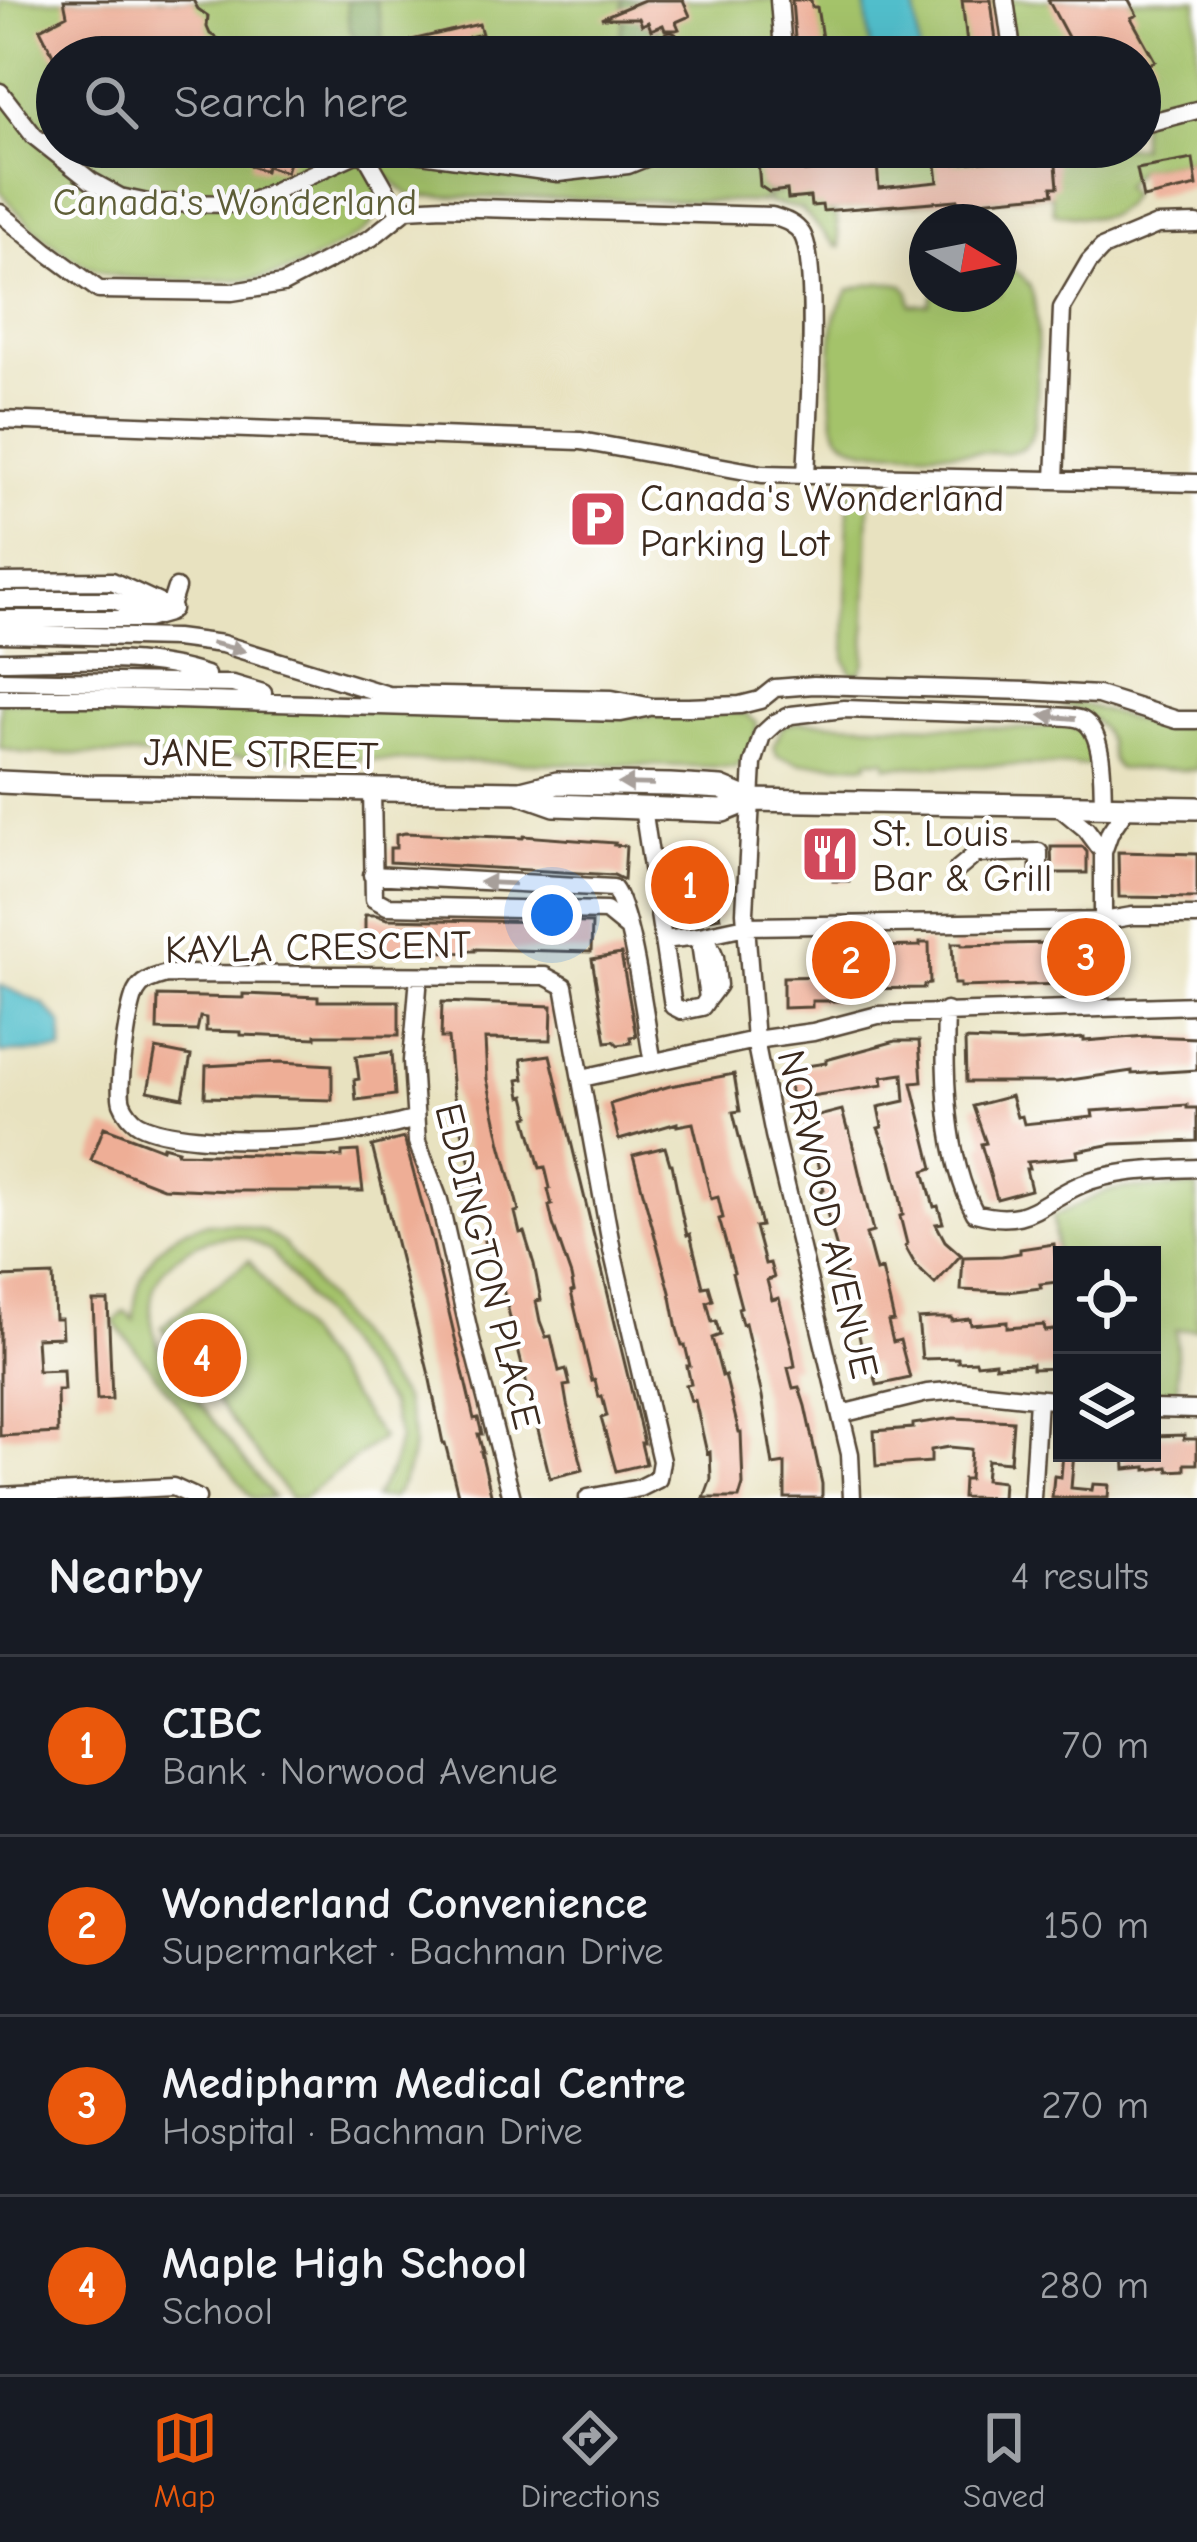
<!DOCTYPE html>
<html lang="en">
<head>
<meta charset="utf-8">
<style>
	:root { --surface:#171b24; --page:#242831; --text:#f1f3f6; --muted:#9ea1a6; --line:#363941; --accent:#ea580c }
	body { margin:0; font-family:"Comic Neue",sans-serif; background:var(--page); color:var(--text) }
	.controls { position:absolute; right:36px; bottom:36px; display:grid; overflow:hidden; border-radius:0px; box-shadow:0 12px 48px #0002 }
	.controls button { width:108px; height:108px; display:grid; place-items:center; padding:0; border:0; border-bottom:3px solid var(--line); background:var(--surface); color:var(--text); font:60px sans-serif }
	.compass { position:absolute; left:909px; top:204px; width:108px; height:108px; border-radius:50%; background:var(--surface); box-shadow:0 12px 48px #0002; rotate:100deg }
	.you { position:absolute; left:552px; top:915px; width:42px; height:42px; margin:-30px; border:9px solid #fff; border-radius:50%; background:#1a73e8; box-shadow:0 0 0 18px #1a73e833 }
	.badge { display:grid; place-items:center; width:78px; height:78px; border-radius:50%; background:var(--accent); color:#fff; font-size:39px; font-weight:700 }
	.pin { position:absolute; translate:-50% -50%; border:6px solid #fff; box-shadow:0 3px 12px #0006 }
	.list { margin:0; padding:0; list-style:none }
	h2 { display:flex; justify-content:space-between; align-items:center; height:156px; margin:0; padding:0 48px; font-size:51px }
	h2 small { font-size:39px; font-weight:400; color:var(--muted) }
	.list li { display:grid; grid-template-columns:78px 1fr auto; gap:36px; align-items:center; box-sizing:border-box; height:180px; padding:0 48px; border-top:3px solid var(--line) }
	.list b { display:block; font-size:45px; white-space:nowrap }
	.list p { margin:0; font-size:39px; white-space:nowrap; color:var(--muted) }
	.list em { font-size:39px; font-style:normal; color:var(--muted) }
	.icon { flex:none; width:66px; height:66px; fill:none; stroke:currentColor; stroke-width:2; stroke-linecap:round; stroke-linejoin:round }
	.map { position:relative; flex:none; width:1197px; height:1498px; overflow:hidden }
	.search { position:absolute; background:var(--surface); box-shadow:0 12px 48px #0002; left:36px; right:36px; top:36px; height:132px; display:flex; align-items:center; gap:30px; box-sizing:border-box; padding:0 42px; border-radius:66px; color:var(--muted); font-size:45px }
	.sheet { height:876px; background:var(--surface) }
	nav { display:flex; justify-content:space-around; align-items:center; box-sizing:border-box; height:168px; border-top:3px solid var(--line); background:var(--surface); font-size:33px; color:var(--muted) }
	nav a { display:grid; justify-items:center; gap:6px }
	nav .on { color:var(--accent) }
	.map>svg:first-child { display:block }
	.green { fill:#a4c36a; stroke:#707644; stroke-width:3; fill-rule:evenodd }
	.forest { fill:#83a95e; stroke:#5f6a3e; stroke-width:3 }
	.water { fill:#51becb; stroke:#467474; stroke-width:3 }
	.building { fill:#eeae96 }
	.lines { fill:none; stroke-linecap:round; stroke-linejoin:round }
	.minor-casing { stroke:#554636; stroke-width:21 }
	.major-casing { stroke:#554636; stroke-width:26 }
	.minor { stroke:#fff; stroke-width:16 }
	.major { stroke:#fff; stroke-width:21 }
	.oneway { fill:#a79f9a }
	.labels { text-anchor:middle; stroke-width:9; stroke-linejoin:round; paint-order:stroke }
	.park-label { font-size:39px; fill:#606039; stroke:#fff }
	.poi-label { font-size:39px; fill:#3b2a1e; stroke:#fff; text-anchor:start }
	.street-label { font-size:39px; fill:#3b2a1e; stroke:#fff }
</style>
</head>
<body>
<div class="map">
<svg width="1197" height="1498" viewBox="0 0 1197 1498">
	<rect width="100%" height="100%" fill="#fff"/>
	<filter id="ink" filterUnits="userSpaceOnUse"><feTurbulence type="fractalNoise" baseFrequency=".00833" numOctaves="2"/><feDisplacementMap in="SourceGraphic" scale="24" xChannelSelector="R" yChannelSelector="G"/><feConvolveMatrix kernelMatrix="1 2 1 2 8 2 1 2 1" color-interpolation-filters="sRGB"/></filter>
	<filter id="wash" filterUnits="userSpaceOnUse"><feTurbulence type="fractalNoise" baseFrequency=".004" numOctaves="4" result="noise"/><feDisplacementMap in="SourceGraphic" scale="48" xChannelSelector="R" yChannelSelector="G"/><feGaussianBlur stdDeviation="2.7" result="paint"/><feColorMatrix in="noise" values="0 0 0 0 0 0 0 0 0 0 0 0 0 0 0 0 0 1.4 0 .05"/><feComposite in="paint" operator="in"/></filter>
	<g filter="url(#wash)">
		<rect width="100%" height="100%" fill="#e8e2c0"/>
		<path class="green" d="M0,0H1197V181L1192,159L1138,169L1123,187L1131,193C1116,227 1085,217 1054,213L1051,194L958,203V198L942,199L941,201L879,208L878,205L830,210L831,214H836L840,247L836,246L801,209L767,202L772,192L778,195L779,190L760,186L769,192L762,202L415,196H410L389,178L374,182L383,199L370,226L361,234C332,249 301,270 268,277C240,282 125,282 101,272C65,259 23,221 0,191ZM57,57H1140V147H57Z
			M999,267C1016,267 1029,279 1033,296C1039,319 1041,421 1029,441C1024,450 1014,451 1004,453L869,450C857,448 843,442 837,431C828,414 830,334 836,315C838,306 844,298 849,290C868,284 885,280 904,285L909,292L911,305L929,304L932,294H999Z
			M858,488L866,492L869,501L865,662L860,673L852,674L845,660L848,500L851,491Z
			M1064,699L1151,725L1197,727V770L1119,769C1108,759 1111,755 1108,742C1102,721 1081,709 1061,705Z
			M0,701L645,716L732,713L746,714L757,723C756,743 750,754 735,767L23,753L0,748Z
			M801,722L1034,729L1061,723L1091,734L1095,749L1092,765L887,766L886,760H868L867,765L800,763L777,756L774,746L783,726Z
			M1197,1187V1329L1176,1330L1178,1396L1152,1397V1255H1062V1309L1053,1217L1107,1191L1125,1188Z
			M231,1223L264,1231L284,1244L403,1399C419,1438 415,1463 393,1498H374L392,1468L399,1437L390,1405L271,1251C263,1247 253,1240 245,1238C230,1234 211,1238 198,1244C148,1267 141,1307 162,1355L274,1498H252L114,1322L125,1311L134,1320C134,1277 156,1235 202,1224C211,1222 222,1224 231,1223Z
			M249,1260L382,1438L303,1498H290L161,1327Z"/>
		<path class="forest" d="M347,0H375C390,32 366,60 418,49L419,54L382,57L376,51L365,52L349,29Z
			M622,0H644L640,2L637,13L642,24L648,22L651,30L657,28L665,57H603L602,55L618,45L624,17Z"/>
		<path class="water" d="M865,0H914L920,57H871Z
			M0,985L43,1004L62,1024V1051L0,1053Z"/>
		<g id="blocks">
			<path class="building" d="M64,0H193L198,9L208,16L207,27L210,34L222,41L211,57H54L40,29L67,15Z
				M644,0H683L690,16L676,22L679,29L676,30H665L663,25L651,30L648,22L642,25L639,18H601Z
				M792,0H811L812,7H817L825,57H794L792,54L795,38Z
				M962,0H991L998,57H965L964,47L967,43Z
				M1048,0H1129L1137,15L1131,18L1155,61L1140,69V57H1085L1082,51L1077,54Z
				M479,24L482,34L469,37L471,45L415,57L412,40Z
				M256,147H294L286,172L266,166L265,171L250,166Z
				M783,150V155L804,154L805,171L877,164L879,188L938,182L935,155L963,152L953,164L1055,154L1058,187H1052L1053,194L958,203V200L823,211L822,205L811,206L810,197L788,199L787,190L769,192L760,186L758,161L772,160V151Z
				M1193,159L1197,186L1143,198L1137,169Z
				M405,833L523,838L524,836L615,843L614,845L626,846L624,880L614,875L390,862V848H396V835Z
				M810,843L851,844L849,881H833V873H810Z
				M704,846L705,853L708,852L720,917L674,926L663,853Z
				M1051,847H1083L1087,852V873H1052Z
				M1118,852L1197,854V898L1119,897Z
				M365,915H376L387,919L592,923L591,952L475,949V951H466V953L428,951L373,952L365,951Z
				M1102,942L1103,983L960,987V984H954L952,943H962V945Z
				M920,943H929L930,984L924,985V988L857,989V993H841L842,1001H812V1007L783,1008V977L832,976L831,949H842V952H863L862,947L920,946Z
				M621,954L636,1036L630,1037L631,1043L618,1045L614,1041L606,1042L592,959Z
				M243,994L318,997V1001H399V1035H316V1038L241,1035V1032L206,1031V1018L200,1017L197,1031L157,1030L158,996L243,998Z
				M442,1002L552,1006L551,1040L485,1039L487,1079L501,1144L515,1195L519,1211L515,1212L520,1233L524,1232L534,1264L541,1300L536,1301L540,1321L546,1337L551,1336L559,1371L566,1369L570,1385L564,1386L567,1404L583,1470L550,1478L499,1273L493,1256L488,1257L484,1241L492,1240L486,1218L483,1219L453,1092L448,1038H441Z
				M1146,1036L1197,1038V1070L1132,1074V1071L1057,1082H966L965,1040L1021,1042L1084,1038V1041Z
				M896,1041H919L922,1082L912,1083L933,1168L924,1171L934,1207L938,1206L943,1223L936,1224L945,1241L961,1255L935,1284L916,1266L905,1246L907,1244L900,1216L903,1215L900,1197L891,1161L878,1128L882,1127L878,1107L905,1101L903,1074L882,1077L883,1085L811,1096L815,1117L842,1110L847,1129H849L873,1232L866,1234L876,1271L882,1269L894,1321L888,1322L893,1342L900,1340L910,1378L877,1385L872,1364L865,1366L855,1314L821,1191L824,1190L819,1169L815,1154L811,1155L801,1104L792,1105L787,1069L826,1063V1060Z
				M156,1049L191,1056L183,1098L148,1091Z
				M392,1052L395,1095L356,1100L354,1080L359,1079L356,1056Z
				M550,1055L644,1443H641L646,1464L616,1471L601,1418L607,1416L602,1396L599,1397L595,1380L592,1381L571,1292L574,1291L571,1276L553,1224L549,1206L552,1205L548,1189L550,1188L545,1167L540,1168L526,1117L530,1116L525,1096L521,1097L518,1080L524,1079L521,1059Z
				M280,1062L332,1065V1100L205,1097L206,1066Z
				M734,1074L740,1111L733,1112L761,1226L755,1227L765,1264L770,1263L774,1278L767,1280L772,1300L779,1298L792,1349L795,1366L788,1368L793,1388L799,1387L805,1406L822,1484V1498H785V1463L773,1465L762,1396L745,1323L742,1324L738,1308L741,1307L732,1273L734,1272L719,1219L723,1218L718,1197L711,1199L693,1123L677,1126V1123L619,1140L610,1104L670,1086Z
				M1011,1096L1017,1117L1022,1116L1024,1124L1093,1117L1092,1111L1187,1105V1108H1197V1141L1113,1144L1077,1151L1078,1157L1027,1162L1029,1169H1026L1031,1190L997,1199L981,1144L986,1143L973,1106Z
				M104,1127L162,1149L163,1146L178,1150L177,1153L342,1157V1152L358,1151L363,1191H230L163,1188L91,1160Z
				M404,1138L432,1240L474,1419L478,1418L482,1434H478L483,1452H481L492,1498H459L445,1443H443L429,1375L372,1146Z
				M665,1147L670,1164H672L682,1215L687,1235L690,1234L703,1287L709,1286L713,1300L707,1302L712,1322L716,1321L720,1335L712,1338L722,1376L725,1375L739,1432H741L743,1485L739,1498H704L711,1479L710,1452L707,1453L695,1400L691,1401L686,1385L691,1384L687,1366H690L685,1345H682L677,1329L670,1292L633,1155Z
				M1054,1244L1058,1282L1040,1284L1041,1288L1007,1292L961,1290L963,1257L1002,1256L1020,1253V1249Z
				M53,1275L55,1319H61L62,1337L36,1338L38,1371L63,1370L64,1390H57L58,1433L0,1436V1277Z
				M93,1301H108L112,1399L97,1400Z
				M934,1318H952V1321L970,1319L971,1325L1007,1322V1328L1044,1325L1045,1331L1062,1329V1368L1032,1369V1364L995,1366V1362L977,1364L976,1361L958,1362V1358L922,1359L918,1319Z
				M954,1418L1013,1421L1010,1462L987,1460L985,1480L1003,1482L1002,1498L962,1497L963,1479H969L971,1449L949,1447L931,1450V1462L876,1466L874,1431L913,1428V1424Z
				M1184,1435V1439H1197V1464H1185V1470L1169,1471L1168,1467L1146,1470V1467L1125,1469L1124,1453H1152V1436Z
				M1063,1453H1074L1071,1488L1092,1490L1093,1484L1109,1485L1108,1498H1052L1054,1476L1061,1477Z"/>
		</g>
	</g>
	<g filter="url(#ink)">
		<use href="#blocks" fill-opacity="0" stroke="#554636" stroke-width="3"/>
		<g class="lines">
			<defs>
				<path id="minor" d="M1005,0L1013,57
					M670,41L671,57
					M778,57L782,38L779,0
					M0,92L34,136L91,181L120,197L148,203L246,204L371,147L558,173L628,165L673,147
					M1140,125L1197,110
					M363,150L399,213
					M0,213L46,251L99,290L232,292L283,284L371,238L407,209L443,207L772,216C784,220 795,223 802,234C820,264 808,431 806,475
					M0,420L581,441L762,474L1197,483
					M1055,480L1062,308L1089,262L1102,248L1157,225L1197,224
					M0,582L112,581L172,609
					M0,600H114L152,615
					M0,619H147L168,613L176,588
					M0,634L176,638L222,644L388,695L612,699L653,707H689L740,705L760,700L775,688L814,685L1028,691L1098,695L1177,720H1197
					M0,661C67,661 142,653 206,675
					M0,680L233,684L263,693
					M0,698H106L621,713L646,708
					M372,790L374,899L387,906L606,911L627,928
					M1058,806L1086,829L1103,852
					M1127,807L1110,832L1103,852V921L1132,916H1197
					M643,808L673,1006L683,1011L702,1007L708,998L699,936L663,940
					M958,869L976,854L1039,852V881
					M372,875L613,888C632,911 646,1027 653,1063
					M699,936L746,926L1103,921
					M707,938L715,957L718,985L709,997
					M419,976L412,1061L417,1142L439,1200L470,1336L512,1498
					M946,1011C944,1074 945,1157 975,1213C1029,1228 1039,1202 1082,1184C1118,1169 1159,1170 1197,1168
					M582,1078L755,1040L813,1032L878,1015L1197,1005
					M415,1119C358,1138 192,1151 139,1124C132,1120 125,1111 122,1103C117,1088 128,1008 136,992C142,980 154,978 166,974L545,976L564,986L612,1250L661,1461L658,1479L640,1488L588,1498
					M1152,1409L1197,1410
					M841,1414L927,1393L959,1390L1062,1401
					M0,1496L173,1487L197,1498
					M852,1498L850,1454L774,1135L755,1040L745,912L753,764L762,735L775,723L791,715L844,709L1052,716C1060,717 1074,716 1082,720C1105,732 1102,783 1103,806
					M1032,1498L1038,1399"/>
				<path id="major" d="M0,782L88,786L521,792L557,783L670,785L721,788L750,800L1197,808
					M521,793L555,805L723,811L750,800"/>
			</defs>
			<use href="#minor" class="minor-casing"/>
			<use href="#major" class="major-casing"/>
			<use href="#minor" class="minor"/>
			<use href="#major" class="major"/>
		</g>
		<defs><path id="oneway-solid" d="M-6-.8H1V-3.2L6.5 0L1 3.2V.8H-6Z" transform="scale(3)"/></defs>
		<g class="oneway">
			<use href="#oneway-solid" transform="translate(228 647) rotate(14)"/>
			<use href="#oneway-solid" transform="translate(1058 717) rotate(-175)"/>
			<use href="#oneway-solid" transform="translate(636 784) rotate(-179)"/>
			<use href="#oneway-solid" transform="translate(497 883) rotate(-177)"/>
		</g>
	</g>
	<defs>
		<symbol id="parking-square" viewBox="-11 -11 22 22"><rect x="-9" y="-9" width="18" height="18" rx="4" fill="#d1495b" stroke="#fff"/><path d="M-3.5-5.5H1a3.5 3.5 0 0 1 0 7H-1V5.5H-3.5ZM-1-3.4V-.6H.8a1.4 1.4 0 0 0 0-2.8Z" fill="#fff"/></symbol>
		<symbol id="restaurant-square" viewBox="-11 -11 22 22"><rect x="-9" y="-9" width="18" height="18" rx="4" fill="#d1495b" stroke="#fff"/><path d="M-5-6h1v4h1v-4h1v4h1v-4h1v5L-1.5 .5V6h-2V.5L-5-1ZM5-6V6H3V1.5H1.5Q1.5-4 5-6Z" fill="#fff"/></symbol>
	</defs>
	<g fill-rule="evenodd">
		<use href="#parking-square" x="565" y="486" width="66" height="66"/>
		<use href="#restaurant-square" x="797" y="821" width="66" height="66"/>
	</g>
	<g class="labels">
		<g class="park-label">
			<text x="235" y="215">Canada's Wonderland</text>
		</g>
		<g class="poi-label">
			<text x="640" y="511">Canada's Wonderland<tspan x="640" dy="45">Parking Lot</tspan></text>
			<text x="872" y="846">St. Louis<tspan x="872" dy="45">Bar &amp; Grill</tspan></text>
		</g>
		<g class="street-label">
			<text transform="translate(261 753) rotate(1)" y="14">JANE STREET</text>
			<text transform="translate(318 946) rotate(-1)" y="14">KAYLA CRESCENT</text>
			<text transform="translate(829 1214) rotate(77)" y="14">NORWOOD AVENUE</text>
			<text transform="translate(489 1266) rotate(76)" y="14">EDDINGTON PLACE</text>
		</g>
	</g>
</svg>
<div class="controls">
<button><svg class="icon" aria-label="locate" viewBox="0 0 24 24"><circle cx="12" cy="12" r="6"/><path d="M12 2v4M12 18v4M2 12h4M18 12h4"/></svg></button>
<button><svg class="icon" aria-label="layers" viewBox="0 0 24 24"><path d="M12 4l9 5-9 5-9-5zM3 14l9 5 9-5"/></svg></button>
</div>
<svg class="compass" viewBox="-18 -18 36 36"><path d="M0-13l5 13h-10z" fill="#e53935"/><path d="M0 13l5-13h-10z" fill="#9ea1a6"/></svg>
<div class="you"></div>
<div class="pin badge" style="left:690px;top:885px">1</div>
<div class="pin badge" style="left:851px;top:960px">2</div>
<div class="pin badge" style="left:1086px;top:957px">3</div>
<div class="pin badge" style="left:202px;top:1358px">4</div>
<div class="search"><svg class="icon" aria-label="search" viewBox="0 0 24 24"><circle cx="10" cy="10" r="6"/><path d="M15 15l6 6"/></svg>Search here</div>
</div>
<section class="sheet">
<h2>Nearby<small>4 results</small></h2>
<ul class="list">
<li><span class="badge">1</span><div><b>CIBC</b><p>Bank · Norwood Avenue</p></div><em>70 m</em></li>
<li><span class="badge">2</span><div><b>Wonderland Convenience</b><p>Supermarket · Bachman Drive</p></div><em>150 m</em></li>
<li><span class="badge">3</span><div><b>Medipharm Medical Centre</b><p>Hospital · Bachman Drive</p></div><em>270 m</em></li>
<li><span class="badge">4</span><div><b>Maple High School</b><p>School</p></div><em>280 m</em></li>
</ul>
</section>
<nav>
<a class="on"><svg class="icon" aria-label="map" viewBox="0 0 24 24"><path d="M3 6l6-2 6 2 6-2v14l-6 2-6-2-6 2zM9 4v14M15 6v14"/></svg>Map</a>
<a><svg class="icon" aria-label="directions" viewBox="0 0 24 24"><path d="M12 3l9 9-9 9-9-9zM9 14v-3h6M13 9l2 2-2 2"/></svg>Directions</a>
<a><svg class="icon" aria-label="saved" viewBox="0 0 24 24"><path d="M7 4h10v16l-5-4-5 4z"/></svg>Saved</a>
</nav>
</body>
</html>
